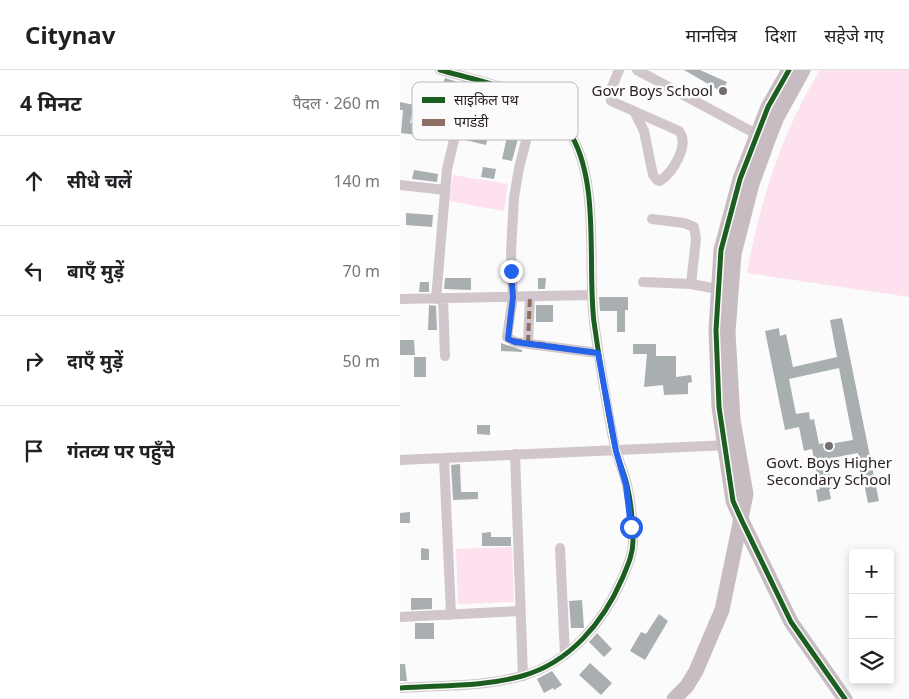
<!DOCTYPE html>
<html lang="hi">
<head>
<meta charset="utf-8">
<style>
	:root { --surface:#fff; --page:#f2f2f2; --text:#202124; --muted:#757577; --line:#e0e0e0 }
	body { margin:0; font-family:"Noto Sans","Noto Sans Devanagari",sans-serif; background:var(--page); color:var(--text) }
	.controls { position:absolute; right:15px; bottom:15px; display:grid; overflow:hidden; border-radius:5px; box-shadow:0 2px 8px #0003 }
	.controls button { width:45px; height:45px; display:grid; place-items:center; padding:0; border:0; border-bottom:1px solid var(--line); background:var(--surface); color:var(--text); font:25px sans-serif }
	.stop { position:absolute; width:15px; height:15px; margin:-11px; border:4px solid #2563eb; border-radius:50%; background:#fff }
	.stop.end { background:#2563eb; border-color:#fff; box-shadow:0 1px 5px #0008 }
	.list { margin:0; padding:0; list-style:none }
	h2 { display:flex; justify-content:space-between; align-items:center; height:65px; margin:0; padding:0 20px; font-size:21px }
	h2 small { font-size:16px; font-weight:400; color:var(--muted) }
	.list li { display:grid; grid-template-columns:32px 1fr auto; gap:15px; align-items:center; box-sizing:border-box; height:90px; padding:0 20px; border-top:1px solid var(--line) }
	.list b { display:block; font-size:19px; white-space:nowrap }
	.list em { font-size:16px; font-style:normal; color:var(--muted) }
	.icon { flex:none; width:28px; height:28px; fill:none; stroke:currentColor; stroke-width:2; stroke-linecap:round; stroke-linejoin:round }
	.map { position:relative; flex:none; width:509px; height:629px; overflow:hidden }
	header { display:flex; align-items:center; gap:30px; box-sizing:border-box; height:70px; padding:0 25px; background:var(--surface); border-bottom:1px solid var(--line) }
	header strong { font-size:24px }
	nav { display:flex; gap:28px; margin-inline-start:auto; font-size:18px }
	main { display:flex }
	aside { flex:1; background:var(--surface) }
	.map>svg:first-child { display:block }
	.green { fill:#fde1ee }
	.building { fill:#a9afb1; fill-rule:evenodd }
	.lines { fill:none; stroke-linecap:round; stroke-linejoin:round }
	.street { stroke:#d0c6cb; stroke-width:10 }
	.secondary { stroke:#c7bcc1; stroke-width:15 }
	.quiet { stroke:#8d6e63; stroke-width:4; stroke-dasharray:8 4; stroke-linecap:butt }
	.cycleway-casing { stroke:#fbfbfb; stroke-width:8 }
	.cycleway { stroke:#1b5e20; stroke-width:5 }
	.route { stroke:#2563eb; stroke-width:6 }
	.poi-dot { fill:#726b6f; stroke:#fbfbfb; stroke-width:2 }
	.labels { text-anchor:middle; stroke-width:5; stroke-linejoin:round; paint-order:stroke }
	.poi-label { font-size:15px; fill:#291d23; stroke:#fbfbfb; text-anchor:end }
	.key { fill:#fbfbfb; stroke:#bcb8ba; stroke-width:1 }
	.key-label { font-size:14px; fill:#291d23 }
</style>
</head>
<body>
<header>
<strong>Citynav</strong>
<nav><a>मानचित्र</a><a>दिशा</a><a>सहेजे गए</a></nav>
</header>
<main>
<aside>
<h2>4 मिनट<small>पैदल · 260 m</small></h2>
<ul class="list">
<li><svg class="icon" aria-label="ahead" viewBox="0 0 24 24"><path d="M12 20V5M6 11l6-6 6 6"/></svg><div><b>सीधे चलें</b></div><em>140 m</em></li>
<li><svg class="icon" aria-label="left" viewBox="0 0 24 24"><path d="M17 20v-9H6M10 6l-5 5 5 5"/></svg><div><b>बाएँ मुड़ें</b></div><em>70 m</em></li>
<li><svg class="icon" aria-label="right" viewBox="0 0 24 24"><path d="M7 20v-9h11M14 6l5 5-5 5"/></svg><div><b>दाएँ मुड़ें</b></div><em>50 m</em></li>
<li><svg class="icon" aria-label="arrive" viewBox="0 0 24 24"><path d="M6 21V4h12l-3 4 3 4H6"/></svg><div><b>गंतव्य पर पहुँचे</b></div></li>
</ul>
</aside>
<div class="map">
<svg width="509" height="629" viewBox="0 0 509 629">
	<rect width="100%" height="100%" fill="#fbfbfb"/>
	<path class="green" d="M420,0H509V227L347,203C360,131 382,62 420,0Z
		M53,105L108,114L104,141L49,131Z
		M112,477L114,532L58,534L56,479Z"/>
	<path class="building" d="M284,0H300L327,12L322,22Z
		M45,8L61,13L55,27L40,22Z
		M0,32L14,35L10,53L18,54L17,65L1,63L3,40H0Z
		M83,38L95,41L86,75L61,69L64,59L77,62Z
		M109,46L123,50L112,91L102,89L109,58L105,57Z
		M83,97L96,99L94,109L81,107Z
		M14,100L38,104L37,112L12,109Z
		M6,143L33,145L32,157L6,155Z
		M45,208H71V220L44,219Z
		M138,208H146L145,219H138Z
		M20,212H29V222H19Z
		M199,227H228V240H225V262H217V241H200Z
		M29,235L36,236L37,260H28Z
		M136,235H153V252H136Z
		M442,248L479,431L468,433L458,383L427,389L433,418L429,419L431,429L418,432L416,420L420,419L412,379L404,381L399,357L385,360L365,261L379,258L380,266L386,264L393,297L437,287L430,250ZM439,298L453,370L424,375V373L419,374L414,349L410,350L409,342L396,344L389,309Z
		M0,270H14L15,285H0Z
		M101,273L122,280V282L101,281Z
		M233,274H256V286H276V307L291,305L292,312L288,313V324L264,325L263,315L244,317L247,284H233Z
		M14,287H26V307H14Z
		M77,355H90V365L77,364Z
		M60,394L61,422H78V429L53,430L51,395Z
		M10,442V453H0V443Z
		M91,462V467H111V476H82V463Z
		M21,478L29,479V490H21Z
		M11,528H32V539L11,540Z
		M182,530L184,558H171L169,531Z
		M259,544L268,551L245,590L230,581L241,562L246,564Z
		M15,553H34V569H15Z
		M197,563L212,579L204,587L189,572Z
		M190,593L212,613L201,625L179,605Z
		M0,594H5L7,611H0Z
		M152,601L162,615L154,620L153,618L144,623L137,609Z"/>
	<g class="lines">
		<path class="street" d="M219,0L210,22L211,31L279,61C290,75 273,102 260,111L257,110L253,105L244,61L234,41
			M237,0L362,67
			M136,32L119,98L114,128L111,181L113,227L107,267L115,272L198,283
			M0,115L45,120
			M252,149L284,153L294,157L296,169L291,214
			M243,212L291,214L318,219
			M43,228L45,286
			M0,229L191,225
			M36,229L47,99L69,8
			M128,273L130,226
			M115,384L123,606
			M44,388L51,545
			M0,390L329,375
			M160,478L165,585
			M0,547L120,541
			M0,618C40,615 83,617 122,606C169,593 203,553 222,509C227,497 233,485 233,471C233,454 231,432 227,415C224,402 218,390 215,377C206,336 200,294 194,252C187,195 201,108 168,60C141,21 82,12 40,0"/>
		<path class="secondary" d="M389,0L368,37L340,109L321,180L316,260L319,337L333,431L342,451L391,552L445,629
			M274,629L287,616L296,601L322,540L346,424L333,350L328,262L334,184L352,114L368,70L377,47L403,0"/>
		<path class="quiet" d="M113,227L108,269L198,283
			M128,273L130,226"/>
		<defs>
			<path id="cycleway" d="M389,0L368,37L340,109L321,180L316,260L319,337L333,431L342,451L391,552L445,629
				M0,618C40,615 83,617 122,606C169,593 203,553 222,509C227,497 233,485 233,471C233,454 231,432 227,415C224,402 218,390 215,377C206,336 200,294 194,252C187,195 201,108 168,60C141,21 82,12 40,0"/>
		</defs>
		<use href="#cycleway" class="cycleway-casing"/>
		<use href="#cycleway" class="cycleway"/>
	</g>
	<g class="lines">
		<path class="route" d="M111,201L113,227L108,269L115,272L198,283L216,381L226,415L231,457"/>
	</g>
	<g class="poi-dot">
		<circle cx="323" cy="21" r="5"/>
		<circle cx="429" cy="376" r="5"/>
	</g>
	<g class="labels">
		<g class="poi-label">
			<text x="313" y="26">Govr Boys School</text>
			<text x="429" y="398" text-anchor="middle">Govt. Boys Higher<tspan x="429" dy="17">Secondary School</tspan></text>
		</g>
	</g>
	<rect x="12" y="12" width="166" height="58" rx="8" class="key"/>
	<rect x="22" y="27" width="23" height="6" fill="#1b5e20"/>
	<rect x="22" y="49" width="23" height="7" fill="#8d6e63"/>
	<g class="key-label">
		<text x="54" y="35">साइकिल पथ</text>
		<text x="54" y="57">पगडंडी</text>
	</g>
</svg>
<div class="controls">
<button>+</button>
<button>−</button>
<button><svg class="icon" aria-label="layers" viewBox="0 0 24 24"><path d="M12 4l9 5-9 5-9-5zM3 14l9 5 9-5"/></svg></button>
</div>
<div class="stop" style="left:231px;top:457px"></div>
<div class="stop end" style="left:111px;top:201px"></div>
</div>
</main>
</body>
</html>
